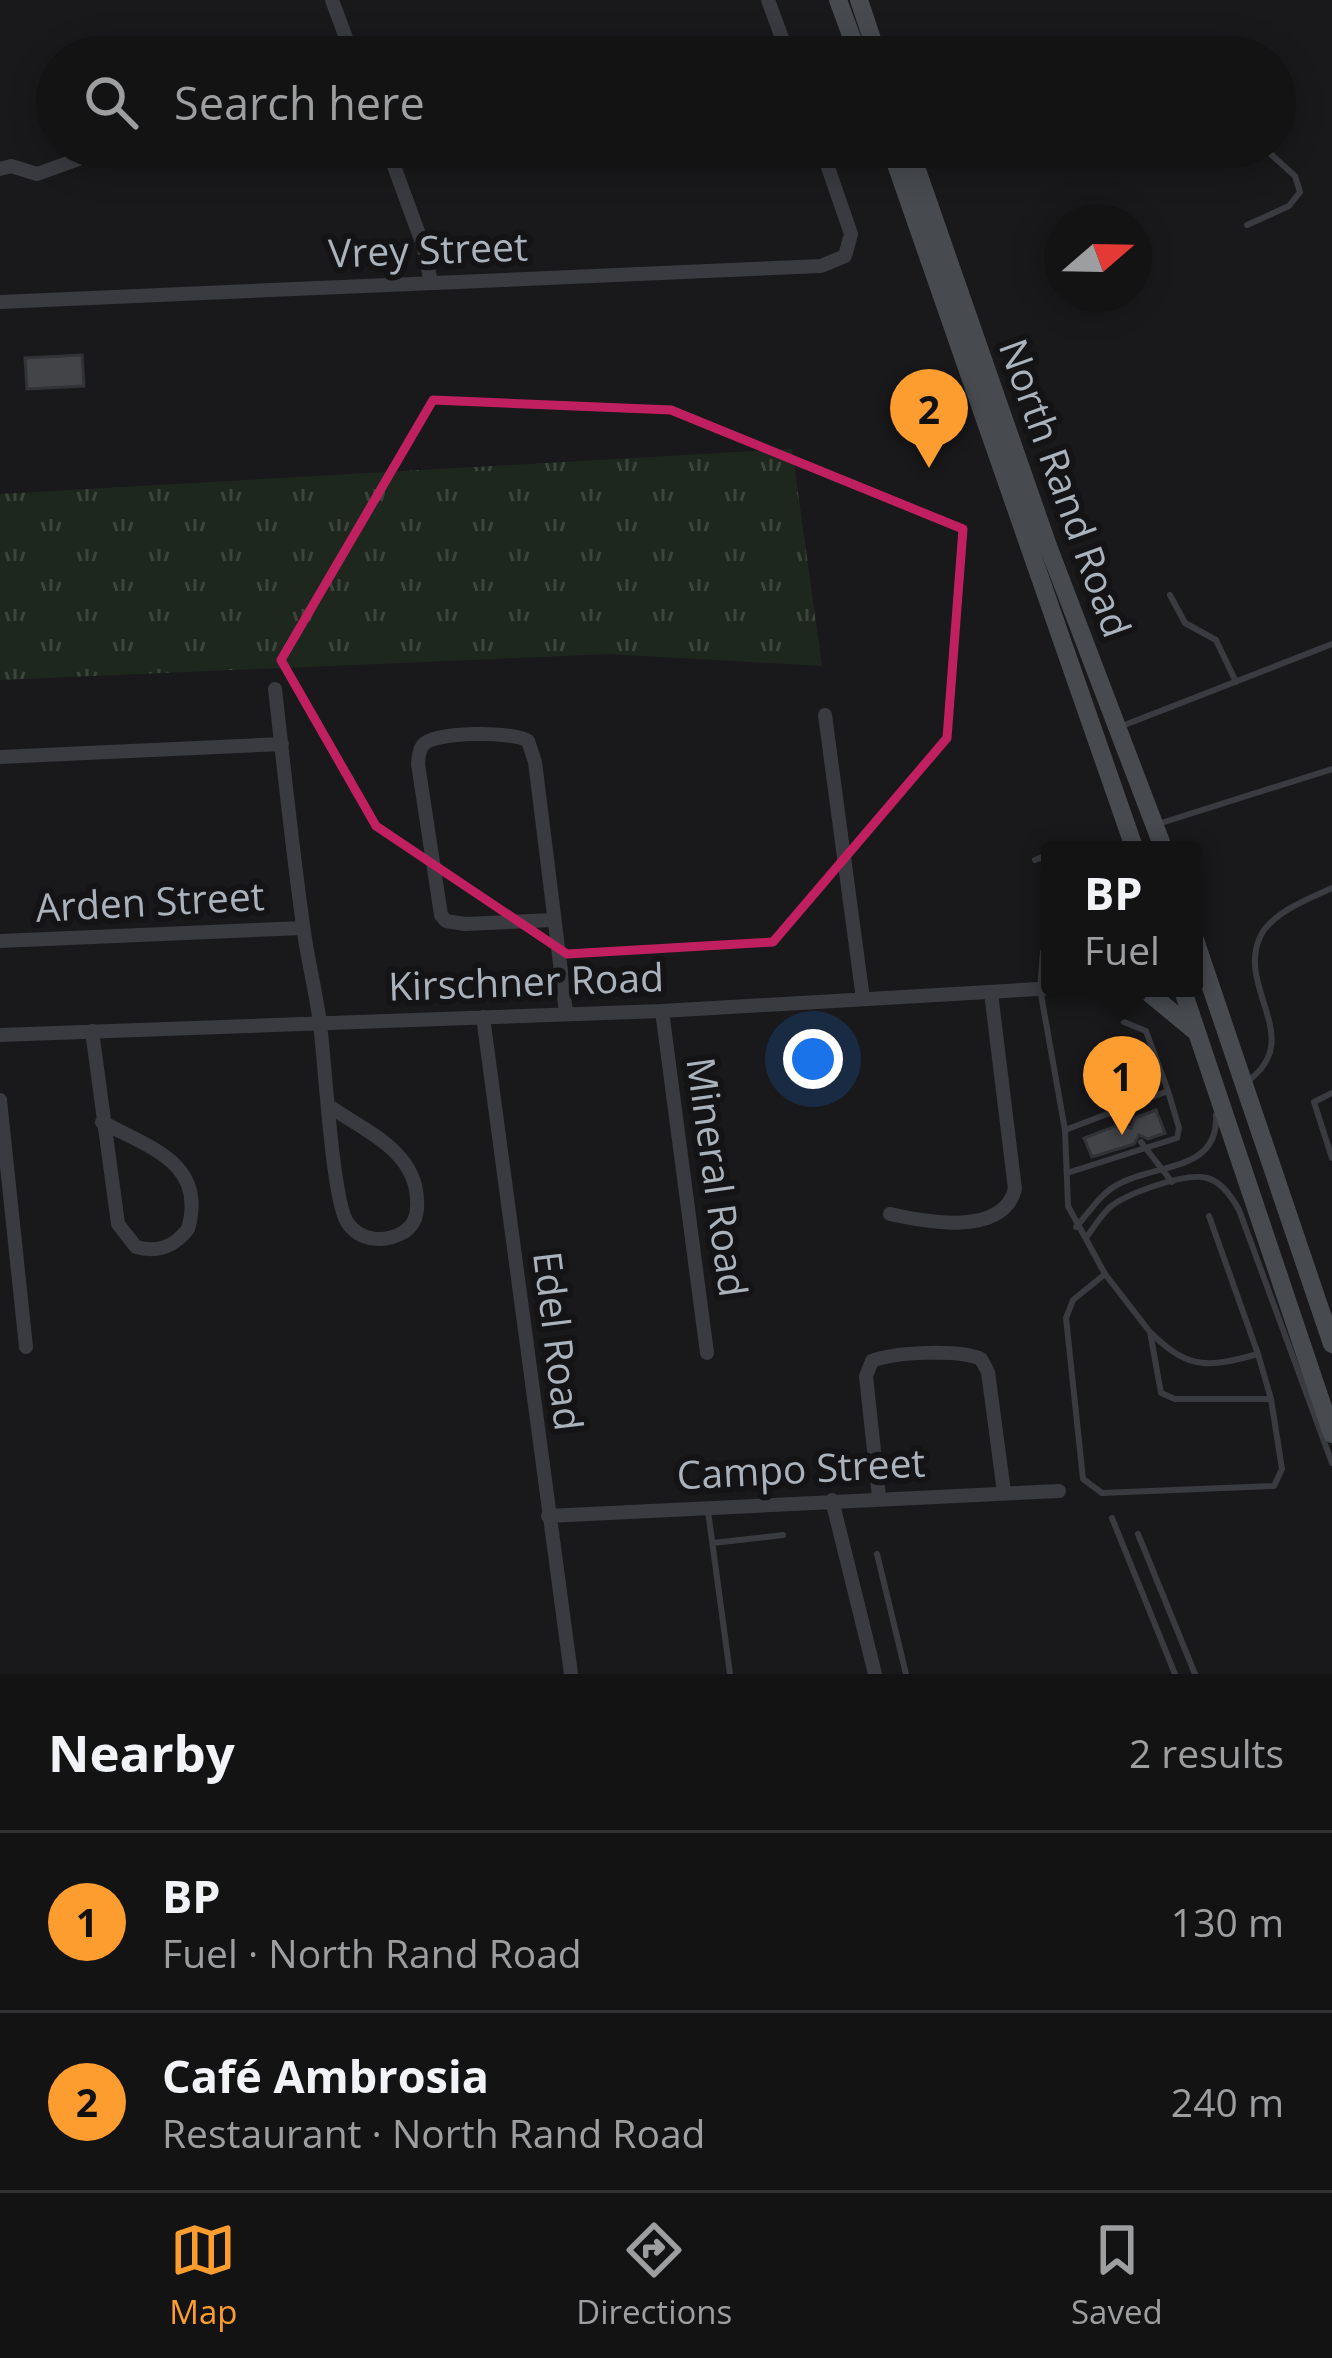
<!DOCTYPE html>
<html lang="en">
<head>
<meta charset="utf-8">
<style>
	:root { --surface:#131314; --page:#1c1c1d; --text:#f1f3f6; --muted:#9d9ea0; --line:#323234; --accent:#fd9d2f }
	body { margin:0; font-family:"Open Sans",sans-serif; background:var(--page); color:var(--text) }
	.compass { position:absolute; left:1044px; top:204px; width:108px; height:108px; border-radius:50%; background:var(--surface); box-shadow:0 6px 30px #0003; rotate:70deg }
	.you { position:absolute; left:813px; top:1059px; width:42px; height:42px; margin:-30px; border:9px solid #fff; border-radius:50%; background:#1a73e8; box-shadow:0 0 0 18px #1a73e833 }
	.badge { display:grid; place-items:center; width:78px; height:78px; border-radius:50%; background:var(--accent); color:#111; font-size:39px; font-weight:700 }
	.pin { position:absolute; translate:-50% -99px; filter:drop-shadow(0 3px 6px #0008) }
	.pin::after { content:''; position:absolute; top:63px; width:42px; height:36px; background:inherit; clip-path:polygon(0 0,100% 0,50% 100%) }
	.popup { position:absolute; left:1041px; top:841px; width:162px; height:156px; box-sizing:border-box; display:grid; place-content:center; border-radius:12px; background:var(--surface); filter:drop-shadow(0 3px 9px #0005); font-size:39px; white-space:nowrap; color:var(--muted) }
	.popup b { font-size:45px; color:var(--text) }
	.popup::after { content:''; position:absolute; left:50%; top:100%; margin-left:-24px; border:24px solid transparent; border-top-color:var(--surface) }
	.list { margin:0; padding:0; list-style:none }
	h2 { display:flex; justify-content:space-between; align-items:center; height:156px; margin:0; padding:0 48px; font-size:51px }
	h2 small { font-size:39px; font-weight:400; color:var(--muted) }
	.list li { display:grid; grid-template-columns:78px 1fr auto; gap:36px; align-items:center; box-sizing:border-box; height:180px; padding:0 48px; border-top:3px solid var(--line) }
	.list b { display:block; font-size:45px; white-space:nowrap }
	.list p { margin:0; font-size:39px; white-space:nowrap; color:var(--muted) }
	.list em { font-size:39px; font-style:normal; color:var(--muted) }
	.icon { flex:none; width:66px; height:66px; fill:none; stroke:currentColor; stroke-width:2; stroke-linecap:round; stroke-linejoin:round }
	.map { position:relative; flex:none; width:1332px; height:1674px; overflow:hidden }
	.search { position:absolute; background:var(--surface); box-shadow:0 6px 30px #0003; left:36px; right:36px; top:36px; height:132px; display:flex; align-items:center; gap:30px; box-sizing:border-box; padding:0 42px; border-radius:66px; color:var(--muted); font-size:45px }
	.sheet { height:516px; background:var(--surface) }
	nav { display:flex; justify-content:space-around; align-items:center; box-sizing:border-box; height:168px; border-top:3px solid var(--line); background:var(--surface); font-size:33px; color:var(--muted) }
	nav a { display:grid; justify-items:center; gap:6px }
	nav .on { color:var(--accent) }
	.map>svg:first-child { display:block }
	.grass { fill:url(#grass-tufts) }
	.building { fill:#434448; stroke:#323337; stroke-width:3 }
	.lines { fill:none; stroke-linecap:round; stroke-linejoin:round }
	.service { stroke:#393b40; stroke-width:6 }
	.minor { stroke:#393b40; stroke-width:14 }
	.secondary { stroke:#474b50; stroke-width:18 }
	.marked { fill:none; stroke:#c12060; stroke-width:9; stroke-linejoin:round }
	.labels { text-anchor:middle; stroke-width:12; stroke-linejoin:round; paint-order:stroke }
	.street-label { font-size:39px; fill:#aab2bb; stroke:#141416 }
</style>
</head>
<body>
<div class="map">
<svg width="1332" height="1674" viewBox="0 0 1332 1674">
	<defs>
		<pattern id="grass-tufts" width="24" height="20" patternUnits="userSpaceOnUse" patternTransform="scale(3)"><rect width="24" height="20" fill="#1e271e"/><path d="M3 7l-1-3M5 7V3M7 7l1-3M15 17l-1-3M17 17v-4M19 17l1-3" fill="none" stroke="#3c443d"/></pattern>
	</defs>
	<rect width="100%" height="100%" fill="#19191b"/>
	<path class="grass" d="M792,449L822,666L609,654L0,680V494Z"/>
	<path class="building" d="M82,355L84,386L27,389L25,358Z
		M1156,1110L1165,1133L1148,1139L1139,1135L1134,1144L1092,1157L1084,1138L1121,1124L1131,1128L1135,1118Z"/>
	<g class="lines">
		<path class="service" d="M1247,225L1289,206L1300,192L1295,176L1263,147
			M1170,595L1185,623L1216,640L1236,682
			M1122,726L1332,644
			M1158,824L1332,769
			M1062,850L1071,847
			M1035,860L1050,854
			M1050,939L1043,952L1040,989L1065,1130L1068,1206L1105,1274L1150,1332L1161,1393L1175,1399H1271L1282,1469L1274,1486L1102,1493L1083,1479L1066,1318L1073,1300L1105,1274
			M1245,1083C1309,1040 1234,988 1261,935C1273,912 1310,898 1332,888
			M1332,1093L1314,1102L1332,1158
			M1121,1109L1128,1121
			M1065,1130L1168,1091L1146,1031L1124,1022
			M1141,1142L1172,1182
			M1067,1173L1177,1138L1179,1128L1168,1091
			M1076,1227C1089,1213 1100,1194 1117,1185C1154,1163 1219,1173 1216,1115
			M1086,1238C1093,1228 1100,1217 1109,1208C1125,1194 1185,1172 1207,1178C1222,1182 1232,1197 1239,1210L1332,1463
			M1152,1334C1190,1371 1210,1367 1258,1354L1209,1216
			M1258,1354L1271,1399
			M708,1511L730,1674
			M1112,1518L1175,1674
			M1138,1534L1195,1674
			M713,1543L783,1535
			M877,1554L906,1674"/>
		<path class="minor" d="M332,0L353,57
			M768,0L789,57
			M387,147L424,248L431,283
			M0,169L11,166L37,174L101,151
			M0,302L821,266L845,256L851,234L821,147
			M275,689C284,768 292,847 303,925C307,958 316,991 320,1024C325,1061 332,1198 347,1222C360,1242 385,1243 404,1232C415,1225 418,1213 417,1200C416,1151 365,1131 329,1106
			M825,715L863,999
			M0,757L282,744
			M553,920L465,924L446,921L441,915L418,764C419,757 418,751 423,745C434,731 514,731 528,741L535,762L566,1012
			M0,941L303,928
			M662,1011L707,1353
			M483,1017L571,1674
			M92,1031L118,1224L136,1247C158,1253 174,1247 188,1229C207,1163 150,1148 102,1122
			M0,1035L662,1011L1055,988
			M0,1100L26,1347
			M890,1214C926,1222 1003,1237 1015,1189L991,993
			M879,1497L866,1376L872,1361C894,1352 960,1349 981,1359L988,1372L1004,1492
			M832,1500L875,1674
			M548,1516L1059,1491"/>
		<path class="secondary" d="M838,0L859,57
			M859,0L878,57
			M890,147L1135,850
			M909,147L1048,546L1164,850
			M1194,937L1332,1344
			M1143,988L1195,1031
			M1182,988L1332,1434"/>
	</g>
	<path class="marked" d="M433,400L671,410L963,529L947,738L773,942L567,954L376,826L281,660Z"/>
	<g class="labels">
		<g class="street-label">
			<text transform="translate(428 250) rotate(-2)" y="14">Vrey Street</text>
			<text transform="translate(1065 488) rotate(70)" y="14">North Rand Road</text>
			<text transform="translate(150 902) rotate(-3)" y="14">Arden Street</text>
			<text transform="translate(526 982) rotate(-2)" y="14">Kirschner Road</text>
			<text transform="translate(717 1177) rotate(82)" y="14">Mineral Road</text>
			<text transform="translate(558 1341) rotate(83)" y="14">Edel Road</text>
			<text transform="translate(801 1469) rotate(-3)" y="14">Campo Street</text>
		</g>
	</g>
</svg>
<svg class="compass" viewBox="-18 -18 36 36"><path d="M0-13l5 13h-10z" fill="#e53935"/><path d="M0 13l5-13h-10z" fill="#9d9ea0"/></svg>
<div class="you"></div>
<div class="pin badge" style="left:1122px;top:1135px">1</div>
<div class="popup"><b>BP</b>Fuel</div>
<div class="pin badge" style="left:929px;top:468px">2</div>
<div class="search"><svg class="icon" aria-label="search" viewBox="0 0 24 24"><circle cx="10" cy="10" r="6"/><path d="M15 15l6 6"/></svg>Search here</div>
</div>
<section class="sheet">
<h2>Nearby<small>2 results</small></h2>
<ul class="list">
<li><span class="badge">1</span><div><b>BP</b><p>Fuel · North Rand Road</p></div><em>130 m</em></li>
<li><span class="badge">2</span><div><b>Café Ambrosia</b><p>Restaurant · North Rand Road</p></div><em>240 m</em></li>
</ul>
</section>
<nav>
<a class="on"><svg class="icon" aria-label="map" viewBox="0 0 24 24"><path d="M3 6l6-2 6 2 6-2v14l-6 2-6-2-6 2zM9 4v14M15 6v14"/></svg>Map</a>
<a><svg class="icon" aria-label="directions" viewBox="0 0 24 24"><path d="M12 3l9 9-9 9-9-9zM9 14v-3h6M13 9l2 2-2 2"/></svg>Directions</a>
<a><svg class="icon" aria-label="saved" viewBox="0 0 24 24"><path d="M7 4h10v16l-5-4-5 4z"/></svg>Saved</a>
</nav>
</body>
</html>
